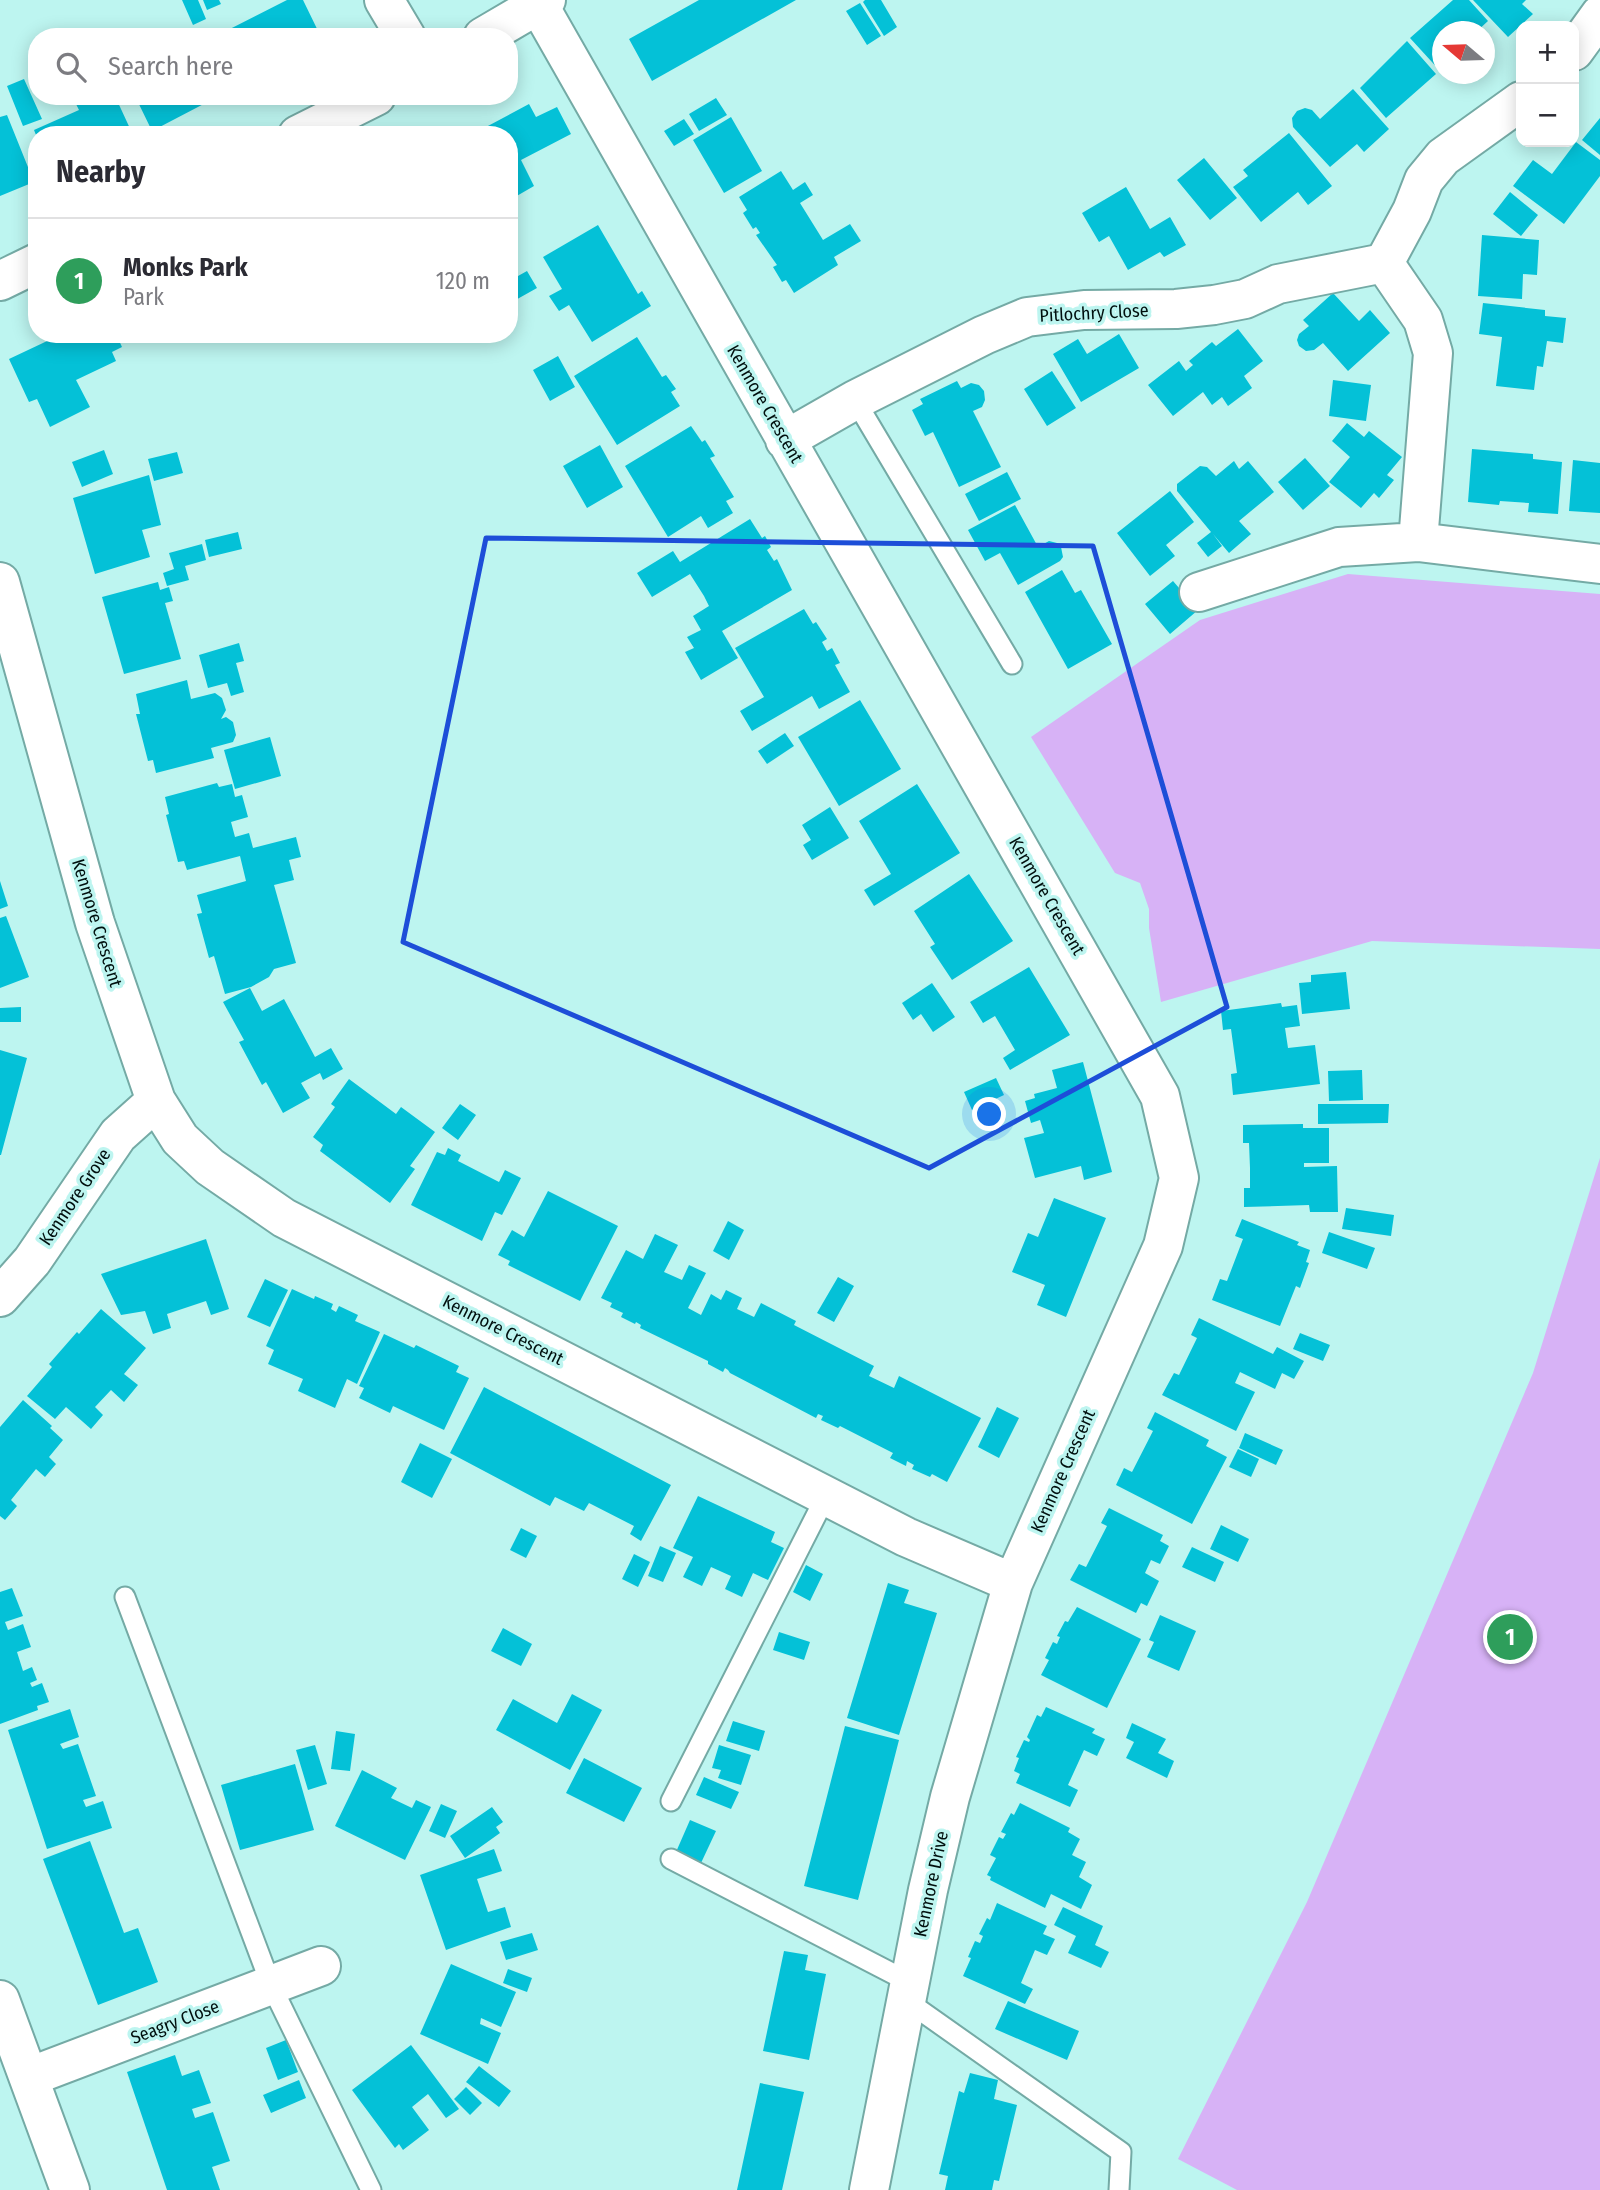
<!DOCTYPE html>
<html lang="en">
<head>
<meta charset="utf-8">
<style>
	:root { --surface:#fff; --page:#f7f7f7; --text:#2b2b33; --muted:#7c7c81; --line:#e1e1e2; --accent:#db2777 }
	body { margin:0; font-family:"Fira Sans Condensed",sans-serif; background:var(--page); color:var(--text) }
	.controls { position:absolute; right:21px; top:21px; display:grid; overflow:hidden; border-radius:14px; box-shadow:0 4px 18px #0003 }
	.controls button { width:63px; height:63px; display:grid; place-items:center; padding:0; border:0; border-bottom:2px solid var(--line); background:var(--surface); color:var(--text); font:35px sans-serif }
	.compass { position:absolute; left:1432px; top:21px; width:63px; height:63px; border-radius:50%; background:var(--surface); box-shadow:0 4px 18px #0003; rotate:289deg }
	.you { position:absolute; left:990px; top:1115px; width:24px; height:24px; margin:-18px; border:5px solid #fff; border-radius:50%; background:#1a73e8; box-shadow:0 0 0 10px #1a73e833 }
	.badge { display:grid; place-items:center; width:46px; height:46px; border-radius:50%; background:var(--accent); color:#fff; font-size:23px; font-weight:700 }
	.pin { position:absolute; translate:-50% -50%; border:4px solid #fff; box-shadow:0 2px 7px #0006 }
	.list { margin:0; padding:0; list-style:none }
	h2 { display:flex; justify-content:space-between; align-items:center; height:91px; margin:0; padding:0 28px; font-size:30px }
	h2 small { font-size:23px; font-weight:400; color:var(--muted) }
	.list li { display:grid; grid-template-columns:46px 1fr auto; gap:21px; align-items:center; box-sizing:border-box; height:126px; padding:0 28px; border-top:2px solid var(--line) }
	.list b { display:block; font-size:26px; white-space:nowrap }
	.list p { margin:0; font-size:23px; white-space:nowrap; color:var(--muted) }
	.list em { font-size:23px; font-style:normal; color:var(--muted) }
	.icon { flex:none; width:38px; height:38px; fill:none; stroke:currentColor; stroke-width:2; stroke-linecap:round; stroke-linejoin:round }
	.map { position:relative; flex:none; width:1600px; height:2190px; overflow:hidden }
	.search { position:absolute; background:var(--surface); box-shadow:0 4px 18px #0003; left:28px; top:28px; width:490px; height:77px; display:flex; align-items:center; gap:18px; box-sizing:border-box; padding:0 24px; border-radius:28px; color:var(--muted); font-size:26px }
	.panel { position:absolute; background:var(--surface); box-shadow:0 4px 18px #0003; left:28px; top:126px; width:490px; height:217px; border-radius:28px }
	.map>svg:first-child { display:block }
	.green { fill:#d7b2f6 }
	.building { fill:#04c1d7 }
	.lines { fill:none; stroke-linecap:round; stroke-linejoin:round }
	.service-casing { stroke:#74aaa5; stroke-width:23 }
	.minor-casing { stroke:#74aaa5; stroke-width:42 }
	.secondary-casing { stroke:#74aaa5; stroke-width:42 }
	.service { stroke:#fff; stroke-width:19 }
	.minor { stroke:#fff; stroke-width:38 }
	.secondary { stroke:#fff; stroke-width:38 }
	.marked { fill:none; stroke:#1d4ed8; stroke-width:5; stroke-linejoin:round }
	.labels { text-anchor:middle; stroke-width:7; stroke-linejoin:round; paint-order:stroke }
	.street-label { font-size:18px; fill:#000f0e; stroke:#bdf5f0 }
</style>
</head>
<body>
<div class="map">
<svg width="1600" height="2190" viewBox="0 0 1600 2190">
	<rect width="100%" height="100%" fill="#bdf5f0"/>
	<path class="green" d="M1348,574L1600,594V949L1372,941L1161,1002L1149,928V909L1140,883L1115,873L1031,737L1200,620Z
		M1600,1158V2190H1237L1178,2159L1307,1902L1533,1373Z"/>
	<path class="building" d="M182,0H198L206,19L193,25Z
		M203,0H219L221,4L207,10Z
		M287,0H303L321,37H224L222,33Z
		M699,0H796L652,81L629,39Z
		M865,0H881L897,27L884,36L863,2Z
		M1453,0H1469L1488,21L1476,32H1442V73L1410,38Z
		M1473,0H1526L1522,4L1533,14L1508,37Z
		M860,3L881,36L867,45L846,11Z
		M1407,41L1436,74L1386,118L1360,88Z
		M24,79L42,119L23,126L7,86Z
		M1353,89L1389,129L1364,152L1357,144L1330,167L1293,127L1292,118L1297,111L1305,108L1312,110L1320,119Z
		M72,96H115L133,135H36L34,130L79,110Z
		M135,96H219L152,131Z
		M716,98L727,115L699,131L689,114Z
		M529,104L536,117L557,107L571,134L521,160L534,186L515,197L509,186V135H471Z
		M7,115L34,182L0,196V117Z
		M731,117L762,171L724,193L693,140Z
		M1600,118V155L1582,140Z
		M684,119L694,134L674,146L664,131Z
		M1289,133L1332,186L1308,205L1298,192L1261,222L1233,187L1248,176L1243,170Z
		M1576,142L1600,160V176L1564,224L1513,186L1533,160L1552,174Z
		M1204,158L1237,198L1210,220L1177,180Z
		M781,171L793,190L805,182L813,195L800,203L823,240L850,224L861,241L834,257L838,265L794,293L786,280L782,282L773,267L777,265L756,235L760,233L756,227L753,229L743,213L747,210L739,197Z
		M1126,187L1150,229L1170,217L1186,245L1164,257L1160,252L1128,270L1109,236L1099,242L1082,213Z
		M1510,192L1538,215L1521,236L1493,214Z
		M598,225L638,294L642,291L651,306L592,342L569,305L559,311L549,296L562,289L543,257Z
		M1482,235L1539,240L1537,275L1523,274L1522,299L1478,296Z
		M527,271L537,288L512,302L509,298V281Z
		M1333,293L1359,321L1370,310L1390,333L1348,371L1323,343L1314,350L1306,351L1299,346L1297,340L1299,334L1309,326L1303,320Z
		M1483,303L1545,310V316L1566,318L1563,343L1547,341L1543,367L1537,366L1534,390L1496,386L1502,337L1479,334Z
		M1238,329L1263,361L1244,376L1252,388L1228,406L1222,397L1212,405L1203,392L1173,416L1148,385L1179,361L1186,371L1193,365L1189,361L1212,342L1216,346Z
		M62,334H116L122,347L112,352L116,361L76,380L90,407L50,427L37,399L29,402L9,359Z
		M1119,334L1139,368L1081,402L1053,354L1078,339L1087,354Z
		M637,337L662,377L666,375L676,389L671,392L680,406L617,445L574,376Z
		M558,356L575,387L550,401L533,370Z
		M1052,371L1076,408L1047,426L1024,389Z
		M1333,380L1371,385L1366,421L1329,416Z
		M957,381L961,388L971,383L979,385L984,391L985,400L982,407L973,411L1001,467L959,487L933,432L925,436L912,410L923,404L920,399Z
		M1347,423L1364,437L1369,431L1402,457L1387,475L1394,480L1379,498L1374,493L1361,508L1329,482L1350,457L1332,441Z
		M691,426L702,442L705,440L715,456L710,458L734,497L726,501L733,513L708,528L701,516L668,537L625,466Z
		M600,445L623,487L587,508L563,466Z
		M1472,449L1533,454V459L1562,462L1558,514L1528,512L1529,503L1500,501L1499,505L1468,502Z
		M104,450L113,474L82,487L72,462Z
		M177,452L183,473L154,481L148,459Z
		M1305,458L1330,486L1303,510L1278,482Z
		M1573,460L1600,463V513L1569,511Z
		M1234,461L1239,469L1248,461L1274,492L1239,521L1251,534L1229,553L1213,534L1222,546L1208,557L1197,543L1211,532L1177,491V484L1200,466L1207,467L1216,476Z
		M1007,472L1021,499L979,521L965,494Z
		M149,475L161,525L142,530L150,557L95,574L73,498Z
		M1170,491L1194,522L1166,545L1175,556L1150,576L1117,533Z
		M1015,505L1038,547L1049,541L1057,543L1061,547L1063,557L1060,561L1018,585L1000,553L985,561L968,530Z
		M750,519L762,538L765,536L771,547L767,550L774,561L777,559L792,590L722,631L738,658L701,680L685,652L694,648L687,637L701,630L693,616L709,606L704,596L690,574L652,597L637,573L673,551L680,562Z
		M238,532L242,549L209,557L205,540Z
		M202,544L206,560L185,566L189,580L167,586L163,573L174,569L169,553Z
		M1062,570L1075,593L1081,590L1112,644L1068,669L1025,592Z
		M1173,581L1198,610L1170,634L1145,604Z
		M158,582L160,590L169,587L173,601L165,603L181,659L124,674L102,597Z
		M804,609L813,624L816,622L827,639L822,642L827,651L832,648L840,663L835,665L850,692L819,709L812,696L752,731L740,711L764,697L735,648Z
		M239,643L244,661L236,663L244,692L231,696L227,683L208,688L199,655Z
		M187,680L191,699L215,693L222,698L226,710L221,719L226,717L233,722L236,735L233,742L211,748L214,758L156,773L153,760L148,761L136,714H140L136,694Z
		M860,700L901,769L839,806L798,737Z
		M785,733L794,746L767,764L758,751Z
		M270,737L281,776L235,789L224,750Z
		M217,783L219,787L232,784L235,797L242,795L248,817L231,822L235,837L249,833L253,848L296,837L301,857L289,860L294,880L274,885L296,963L274,969L269,977L251,987L225,994L214,956L209,958L197,914L202,913L197,895L246,881L240,856L187,870L184,861L178,862L166,815L169,814L165,797Z
		M917,784L960,853L874,906L864,890L891,874L859,821Z
		M830,807L849,838L812,860L803,845L811,840L802,825Z
		M969,874L1013,941L952,980L930,947L935,944L914,911Z
		M0,881L8,906L0,909Z
		M6,916L29,977L0,988V918Z
		M1029,967L1070,1035L1010,1070L1003,1058L1015,1050L995,1016L983,1023L970,1002Z
		M1346,972L1350,1009L1302,1014L1299,983L1311,982V975Z
		M932,983L955,1017L933,1032L921,1014L913,1020L902,1003Z
		M250,988L262,1011L284,999L315,1057L331,1048L343,1069L323,1080L320,1073L301,1083L310,1098L283,1113L266,1082L262,1085L239,1042L244,1040L223,1002Z
		M1281,1003L1282,1007L1297,1005L1300,1026L1285,1028L1288,1048L1315,1045L1320,1084L1233,1095L1231,1074L1237,1073L1231,1029L1223,1030L1221,1011Z
		M21,1007V1022H0V1008Z
		M0,1050L27,1058L1,1155H0Z
		M1083,1062L1112,1172L1084,1180L1081,1166L1035,1178L1024,1138L1044,1133L1040,1120L1031,1123L1025,1101L1035,1098L1034,1094L1057,1088L1052,1070Z
		M1362,1070L1363,1100L1329,1101L1328,1071Z
		M996,1078L1004,1095L972,1110L964,1092Z
		M349,1079L396,1114L401,1107L435,1132L410,1166L415,1169L390,1203L320,1151L323,1145L313,1137L335,1107L331,1104Z
		M460,1104L476,1115L458,1140L442,1128Z
		M1318,1104H1389L1388,1123L1318,1124Z
		M1303,1124V1128H1329V1163H1304V1167L1337,1166L1338,1212H1310L1309,1205L1244,1207V1188H1250V1168L1249,1143H1243V1125Z
		M448,1148L461,1155L458,1161L499,1182L505,1170L521,1178L502,1215L495,1212L482,1241L411,1205L437,1152L445,1155Z
		M548,1191L618,1226L580,1301L508,1265L510,1261L498,1255L512,1230L524,1237Z
		M1054,1198L1106,1218L1066,1317L1037,1305L1045,1285L1012,1272L1028,1233L1038,1237Z
		M1346,1208L1394,1215L1391,1236L1342,1229Z
		M1242,1219L1299,1242L1297,1245L1310,1250L1306,1262L1309,1263L1300,1288L1296,1286L1280,1326L1212,1300L1220,1279L1227,1281L1243,1239L1235,1236Z
		M728,1221L744,1230L729,1260L713,1251Z
		M1329,1232L1375,1248L1367,1269L1322,1253Z
		M655,1234L678,1245L664,1272L682,1280L689,1265L706,1273L688,1308L701,1315L711,1294L721,1300L726,1290L742,1298L737,1309L754,1317L761,1303L796,1321L794,1325L874,1366L869,1376L894,1388L899,1376L981,1418L947,1482L932,1474L930,1477L912,1469L914,1465L907,1461L906,1466L890,1458L893,1453L840,1426L838,1428L821,1420L823,1416L818,1414L816,1418L730,1373L728,1370L725,1368L723,1372L708,1364V1361L640,1328L641,1325L636,1322L635,1324L621,1317L623,1313L610,1307L612,1303L601,1298L626,1250L643,1259Z
		M206,1239L229,1309L211,1315L206,1301L167,1314L171,1328L153,1334L145,1311L121,1315L101,1274Z
		M838,1277L854,1286L834,1322L817,1313Z
		M265,1279L288,1290L270,1327L247,1317Z
		M292,1289L314,1299L315,1296L333,1304L331,1309L336,1312L339,1306L358,1315L355,1321L380,1332L357,1384L347,1379L335,1408L298,1391L303,1379L268,1364L274,1350L266,1346Z
		M101,1309L146,1348L124,1374L138,1385L124,1402L111,1390L95,1407L103,1415L91,1429L66,1407L55,1419L27,1396L52,1367L49,1364L77,1332L79,1334Z
		M1199,1318L1273,1354L1277,1347L1304,1361L1294,1379L1282,1373L1275,1389L1240,1372L1235,1383L1255,1392L1236,1431L1162,1395L1174,1373L1179,1375L1197,1338L1191,1335Z
		M1300,1333L1330,1345L1323,1361L1293,1349Z
		M384,1334L414,1348L416,1345L459,1366L456,1372L469,1378L444,1430L393,1406L390,1413L359,1398L364,1388L359,1386Z
		M484,1387L671,1485L641,1541L630,1534L634,1526L589,1503L584,1511L555,1497L550,1506L450,1453Z
		M23,1400L52,1426L50,1428L63,1440L49,1457L56,1464L45,1477L36,1469L11,1500L17,1506L5,1520L0,1516V1427Z
		M997,1407L1019,1418L999,1458L978,1447Z
		M1155,1412L1209,1440L1206,1446L1227,1457L1192,1524L1116,1485L1124,1468L1132,1472L1153,1431L1147,1428Z
		M1245,1433L1283,1450L1276,1465L1239,1448Z
		M420,1443L452,1459L432,1498L401,1482Z
		M1238,1449L1259,1459L1251,1477L1229,1467Z
		M698,1496L775,1532L771,1542L784,1548L768,1580L753,1573L742,1597L725,1589L731,1576L711,1567L702,1586L683,1577L693,1557L673,1548Z
		M1109,1508L1163,1535L1160,1541L1169,1546L1160,1564L1151,1560L1145,1573L1159,1581L1147,1606L1141,1603L1136,1613L1070,1580L1079,1564L1086,1567L1107,1526L1101,1523Z
		M1221,1525L1249,1539L1238,1562L1210,1549Z
		M521,1528L537,1536L526,1558L510,1550Z
		M660,1546L676,1553L663,1582L648,1576Z
		M1192,1547L1224,1562L1215,1582L1182,1567Z
		M634,1554L650,1562L638,1587L622,1579Z
		M806,1565L823,1574L810,1601L793,1592Z
		M888,1583L909,1590L904,1603L937,1613L899,1735L847,1718Z
		M12,1588L23,1616L5,1622L8,1630L23,1624L31,1647L17,1652L23,1671L32,1667L37,1680L30,1683L32,1687L42,1683L49,1702L37,1706L38,1710L0,1724V1592Z
		M1077,1607L1141,1639L1107,1708L1041,1675L1049,1660L1045,1658L1053,1642L1057,1644L1060,1637L1057,1636L1065,1621L1068,1622Z
		M1160,1615L1196,1631L1179,1671L1147,1657L1154,1642L1149,1640Z
		M503,1628L532,1644L521,1666L491,1651Z
		M779,1632L810,1642L804,1660L773,1650Z
		M572,1694L602,1710L570,1770L496,1730L513,1699L557,1723Z
		M1046,1707L1095,1729L1092,1733L1105,1739L1097,1756L1084,1750L1068,1785L1078,1790L1070,1807L1016,1783L1020,1774L1014,1771L1019,1758L1016,1757L1024,1740L1029,1742L1030,1740L1027,1737L1037,1715L1041,1717Z
		M70,1709L79,1737L60,1744L63,1749L78,1744L96,1796L83,1800L86,1807L103,1801L112,1828L47,1849L8,1730Z
		M733,1721L765,1731L759,1751L726,1741Z
		M1132,1723L1166,1739L1158,1753L1174,1761L1167,1778L1126,1758L1134,1742L1126,1738Z
		M845,1726L899,1740L858,1900L804,1886Z
		M336,1731L355,1734L350,1771L331,1769Z
		M315,1745L327,1784L308,1790L296,1750Z
		M719,1745L751,1755L741,1785L718,1778L721,1770L712,1768Z
		M584,1758L642,1788L624,1822L566,1793Z
		M295,1764L314,1830L240,1850L221,1785Z
		M362,1770L397,1788L391,1798L412,1808L416,1800L431,1807L405,1860L335,1826Z
		M704,1777L739,1792L731,1809L696,1795Z
		M1020,1803L1070,1828L1068,1832L1080,1839L1072,1855L1086,1862L1079,1877L1092,1885L1081,1909L1051,1894L1045,1908L990,1880L991,1877L987,1875L996,1858L990,1855L999,1837L1003,1839L1006,1834L1001,1832L1011,1813L1014,1815Z
		M441,1804L457,1811L445,1838L429,1831Z
		M492,1807L503,1822L496,1827L500,1833L465,1858L450,1836Z
		M690,1820L716,1831L701,1863L676,1852Z
		M90,1841L124,1933L138,1928L158,1982L98,2005L43,1859Z
		M494,1849L502,1871L477,1879L488,1912L505,1907L511,1927L446,1950L420,1875Z
		M997,1903L1047,1926L1043,1934L1055,1939L1047,1955L1035,1950L1021,1983L1033,1989L1025,2004L963,1976L971,1958L968,1957L975,1941L980,1943L983,1936L979,1934L987,1918L990,1920Z
		M1063,1907L1103,1926L1095,1945L1109,1952L1101,1968L1068,1953L1076,1936L1054,1925Z
		M532,1933L538,1950L506,1960L500,1942Z
		M784,1951L808,1955L805,1970L826,1974L809,2060L763,2051Z
		M451,1964L516,1992L501,2027L481,2018L480,2024L501,2033L488,2064L420,2034Z
		M508,1969L532,1978L527,1992L503,1983Z
		M1008,2001L1079,2031L1067,2060L995,2029Z
		M286,2040L298,2072L278,2080L266,2048Z
		M411,2045L459,2109L446,2118L428,2094L412,2107L429,2130L403,2150L399,2144L395,2148L352,2090Z
		M175,2055L182,2076L199,2070L211,2103L192,2109L195,2118L213,2112L230,2161L212,2167L220,2190H167L127,2072Z
		M479,2066L511,2091L499,2107L466,2082Z
		M970,2073L998,2080L994,2099L1017,2105L999,2181L994,2180L992,2190H945L948,2176L939,2174L959,2091L964,2093Z
		M299,2080L306,2098L271,2113L263,2095Z
		M760,2083L804,2092L797,2123L782,2190H737Z
		M466,2087L482,2103L470,2115L454,2099Z"/>
	<g class="lines">
		<defs>
			<path id="service" d="M855,400L1012,664
				M125,1597L271,1985L371,2190
				M671,1801L826,1496
				M671,1859L911,1983
				M907,2001L1121,2152L1119,2190"/>
			<path id="minor" d="M384,0L406,37
				M538,4L1160,1096L1179,1178L1163,1246L1013,1583L950,1797L928,1890L869,2190
				M483,37L546,0
				M1574,51L1600,15
				M298,135L376,96
				M1384,263L1423,320L1433,353L1418,542
				M0,281L37,263
				M785,440L855,400L984,335L1027,317L1084,310L1176,309L1214,305L1245,299L1278,284L1384,263L1412,211L1424,180L1443,157L1521,101
				M0,582L95,923L156,1101L180,1139L210,1167L284,1218L906,1537L1013,1583
				M1199,592L1339,547L1418,542L1600,564
				M0,1297L32,1261L118,1135L156,1101
				M29,2077L321,1966"/>
			<path id="secondary" d="M0,2000L70,2190"/>
		</defs>
		<use href="#service" class="service-casing"/>
		<use href="#minor" class="minor-casing"/>
		<use href="#secondary" class="secondary-casing"/>
		<use href="#service" class="service"/>
		<use href="#minor" class="minor"/>
		<use href="#secondary" class="secondary"/>
	</g>
	<path class="marked" d="M486,538L1093,546L1227,1007L929,1168L403,942Z"/>
	<g class="labels">
		<g class="street-label">
			<text transform="translate(1094 313) rotate(-3)" y="6">Pitlochry Close</text>
			<text transform="translate(765 404) rotate(60)" y="6">Kenmore Crescent</text>
			<text transform="translate(1047 896) rotate(60)" y="6">Kenmore Crescent</text>
			<text transform="translate(97 923) rotate(73)" y="6">Kenmore Crescent</text>
			<text transform="translate(75 1197) rotate(-56)" y="6">Kenmore Grove</text>
			<text transform="translate(503 1330) rotate(27)" y="6">Kenmore Crescent</text>
			<text transform="translate(1063 1471) rotate(-66)" y="6">Kenmore Crescent</text>
			<text transform="translate(931 1884) rotate(-78)" y="6">Kenmore Drive</text>
			<text transform="translate(175 2022) rotate(-21)" y="6">Seagry Close</text>
		</g>
	</g>
</svg>
<div class="controls">
<button>+</button>
<button>−</button>
</div>
<svg class="compass" viewBox="-18 -18 36 36"><path d="M0-13l5 13h-10z" fill="#e53935"/><path d="M0 13l5-13h-10z" fill="#7c7c81"/></svg>
<div class="you"></div>
<div class="pin badge" style="left:1510px;top:1637px;background:#2e9e5b">1</div>
<div class="search"><svg class="icon" aria-label="search" viewBox="0 0 24 24"><circle cx="10" cy="10" r="6"/><path d="M15 15l6 6"/></svg>Search here</div>
<section class="panel">
<h2>Nearby<small></small></h2>
<ul class="list">
<li><span class="badge" style="background:#2e9e5b">1</span><div><b>Monks Park</b><p>Park</p></div><em>120 m</em></li>
</ul>
</section>
</div>
</body>
</html>
